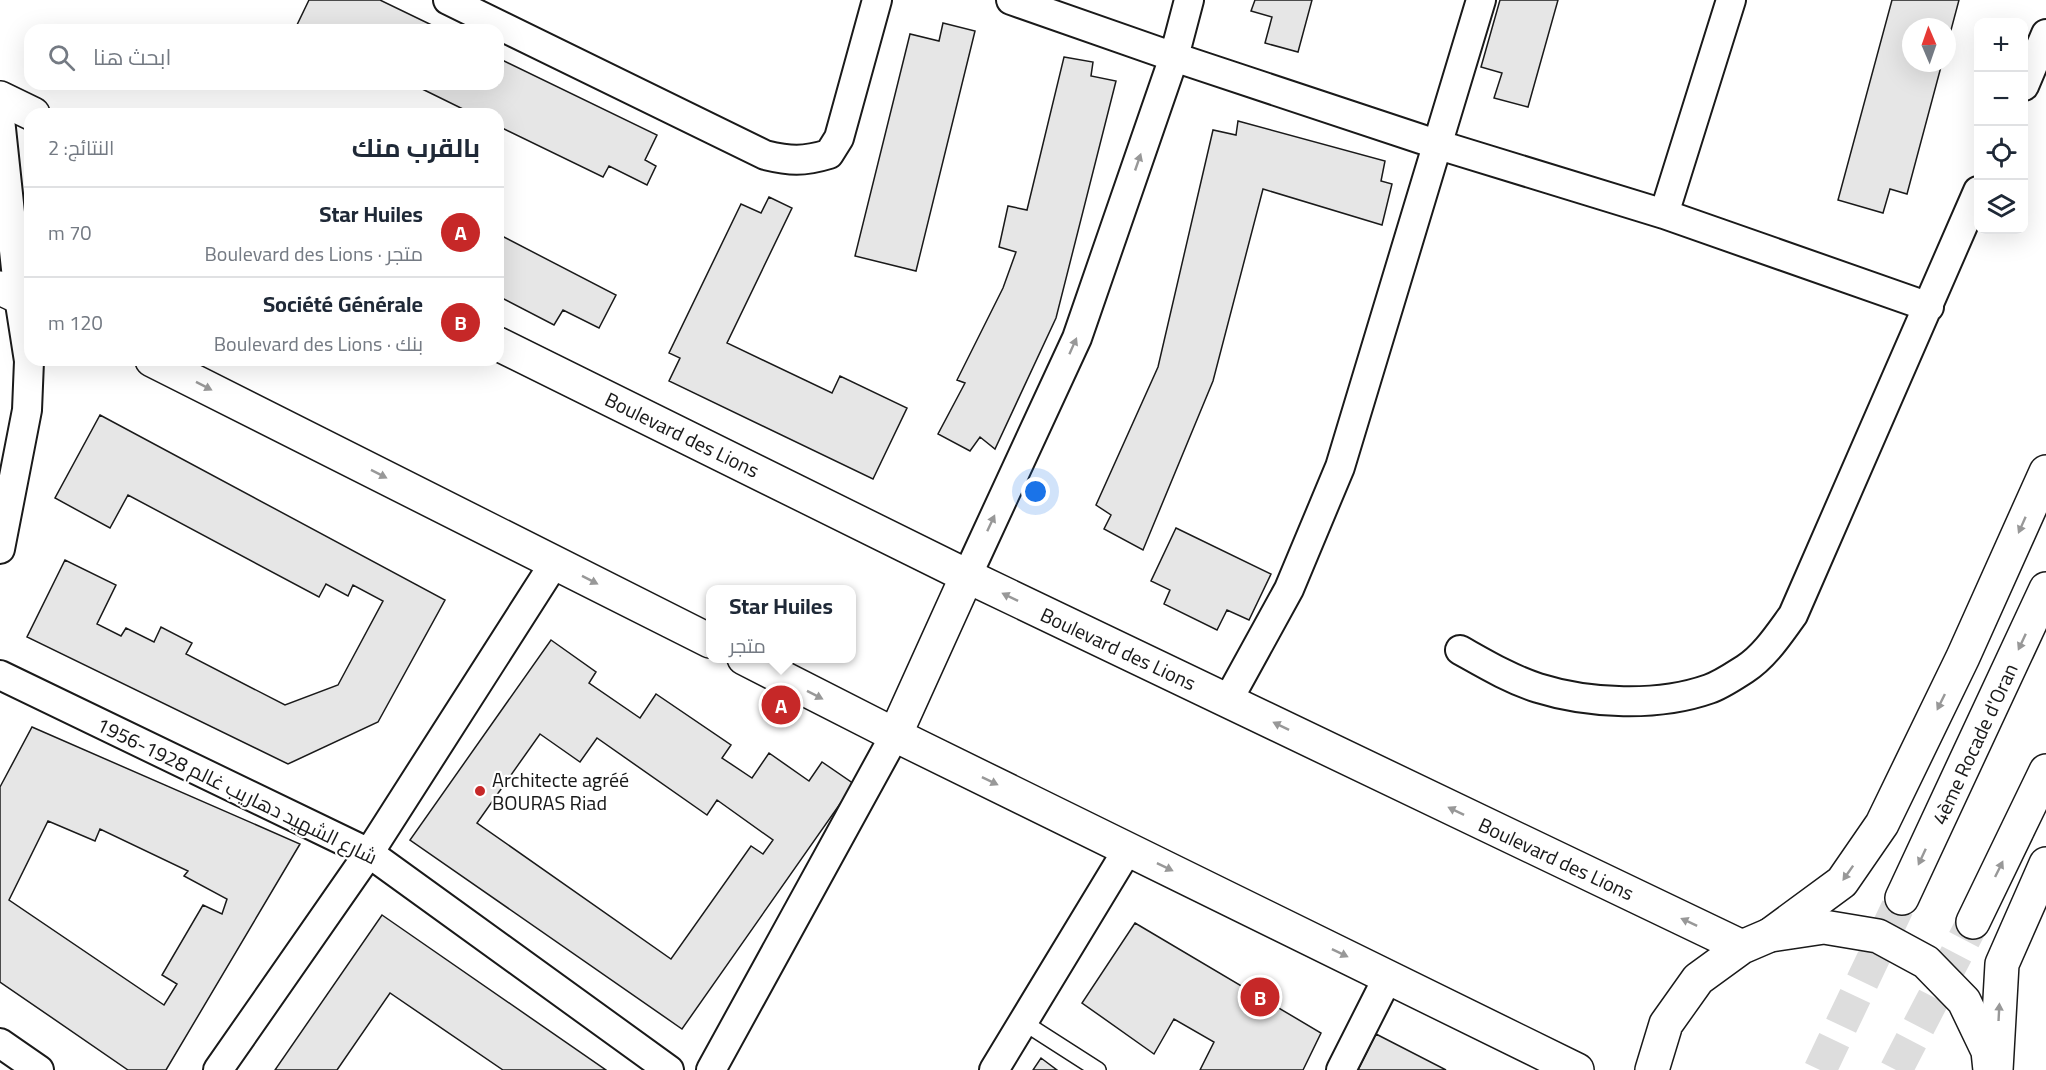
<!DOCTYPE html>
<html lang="ar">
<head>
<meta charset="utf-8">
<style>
	:root { --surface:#fff; --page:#f6f6f7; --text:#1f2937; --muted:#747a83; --line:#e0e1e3; --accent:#c62828 }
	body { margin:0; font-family:Georgia,Cairo,serif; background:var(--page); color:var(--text); direction:rtl }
	.controls { position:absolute; right:18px; top:18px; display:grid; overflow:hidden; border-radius:12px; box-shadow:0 6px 24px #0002 }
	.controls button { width:54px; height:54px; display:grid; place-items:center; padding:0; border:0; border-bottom:2px solid var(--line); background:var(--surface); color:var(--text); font:30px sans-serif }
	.compass { position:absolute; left:1902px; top:18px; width:54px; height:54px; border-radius:50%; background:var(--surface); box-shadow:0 6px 24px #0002; rotate:358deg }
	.you { position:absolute; left:1036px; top:492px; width:21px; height:21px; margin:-15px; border:4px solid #fff; border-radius:50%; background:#1a73e8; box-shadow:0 0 0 9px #1a73e833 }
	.badge { display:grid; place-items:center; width:39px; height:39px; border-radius:50%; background:var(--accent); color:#fff; font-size:20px; font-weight:700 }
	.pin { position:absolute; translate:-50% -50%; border:3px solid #fff; box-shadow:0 2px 6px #0006 }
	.popup { position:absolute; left:706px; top:585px; width:150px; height:78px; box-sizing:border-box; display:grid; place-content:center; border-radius:12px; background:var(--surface); filter:drop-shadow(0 2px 4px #0005); font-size:20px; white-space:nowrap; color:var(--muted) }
	.popup b { font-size:22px; color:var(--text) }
	.popup::after { content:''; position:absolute; left:50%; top:100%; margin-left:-12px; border:12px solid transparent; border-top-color:var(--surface) }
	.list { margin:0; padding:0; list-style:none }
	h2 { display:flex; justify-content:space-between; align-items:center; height:78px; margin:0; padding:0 24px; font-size:26px }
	h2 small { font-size:20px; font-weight:400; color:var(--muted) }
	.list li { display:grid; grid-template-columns:39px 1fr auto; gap:18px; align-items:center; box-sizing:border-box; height:90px; padding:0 24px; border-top:2px solid var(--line) }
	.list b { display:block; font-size:22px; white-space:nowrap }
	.list p { margin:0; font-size:20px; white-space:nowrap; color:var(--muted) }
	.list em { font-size:20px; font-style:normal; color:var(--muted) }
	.icon { flex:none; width:33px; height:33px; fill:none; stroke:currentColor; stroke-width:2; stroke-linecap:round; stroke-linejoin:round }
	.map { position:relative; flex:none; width:2046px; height:1070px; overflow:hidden; direction:ltr }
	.search { position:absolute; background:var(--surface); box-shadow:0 6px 24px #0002; left:24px; top:24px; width:480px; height:66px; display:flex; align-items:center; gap:15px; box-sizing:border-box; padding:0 21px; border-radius:18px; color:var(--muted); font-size:22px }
	.panel { position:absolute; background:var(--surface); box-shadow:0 6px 24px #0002; left:24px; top:108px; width:480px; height:258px; border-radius:18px; direction:rtl }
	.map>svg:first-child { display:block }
	.building { fill:#e6e6e6; stroke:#1a1a1a; stroke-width:1.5; fill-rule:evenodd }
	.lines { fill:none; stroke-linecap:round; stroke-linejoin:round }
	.motorway-tunnel { stroke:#ddd; stroke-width:33; stroke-dasharray:33 16; stroke-linecap:butt }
	.service-casing { stroke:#1a1a1a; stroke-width:18 }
	.minor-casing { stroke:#1a1a1a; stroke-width:32 }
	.secondary-casing { stroke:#1a1a1a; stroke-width:36 }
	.motorway-casing { stroke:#1a1a1a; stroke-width:36 }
	.service { stroke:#fff; stroke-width:15 }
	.minor { stroke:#fff; stroke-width:28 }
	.secondary { stroke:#fff; stroke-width:33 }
	.motorway { stroke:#fff; stroke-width:33 }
	.oneway { fill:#989898 }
	.poi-dot { fill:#c62828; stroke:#fff; stroke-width:2 }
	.labels { text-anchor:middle; stroke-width:4.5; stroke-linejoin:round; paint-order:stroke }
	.street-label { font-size:20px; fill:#1a1a1a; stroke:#fff }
	.poi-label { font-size:20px; fill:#1a1a1a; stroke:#fff; text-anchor:start }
</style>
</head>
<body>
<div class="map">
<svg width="2046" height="1070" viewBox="0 0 2046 1070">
	<rect width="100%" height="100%" fill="#fff"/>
	<path class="building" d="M309,0H380L442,30H301L296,27Z
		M1255,0H1312L1298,52L1265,43L1272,17L1251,11Z
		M1500,0H1558L1528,107L1494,98L1502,73L1481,67Z
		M1892,0H1959L1947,45V27H1911V63H1942L1907,194L1890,189L1883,213L1838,200Z
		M943,23L975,31L916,271L855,256L910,34L939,41Z
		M1064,57L1093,62L1091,76L1116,81L1056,318L995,449L980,437L970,451L938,434L965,383L957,380L1003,288L1016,252L999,247L1008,206L1027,210Z
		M498,58L657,135L645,160L656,166L647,185L609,166L603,177L498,126V114H473L412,84H498Z
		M1238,121L1385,161L1381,181L1392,184L1382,225L1263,189L1213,381L1143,550L1104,529L1111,515L1096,505L1158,367L1213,130L1236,135Z
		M769,197L792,208L727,343L832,393L840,376L907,408L873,479L669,381L680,358L669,353L741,204L761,213Z
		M498,234L616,295L599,328L563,310L554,325L498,296Z
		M100,415L445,600L378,722L288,764L27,637L65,560L116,585L97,624L121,636L126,628L154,642L161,627L192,643L186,654L285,705L338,685L383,601L353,585L348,596L326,584L319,597L128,495L110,528L55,498Z
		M1176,528L1271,574L1249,620L1227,610L1217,630L1164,604L1170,590L1151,581Z
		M551,640L596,672L589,683L640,718L656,694L731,745L722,758L752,778L769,753L809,781L822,762L854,784L682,1029L410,840ZM540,734L580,762L597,738L707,815L717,800L773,840L763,854L751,846L671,959L477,823Z
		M32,727L300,844L166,1070H128L0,982V787ZM48,821L95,841L100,829L188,871L184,876L227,899L222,914L203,905L162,975L177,984L164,1005L9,900Z
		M382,915L606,1070H503L390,993L337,1070H275Z
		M1135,923L1321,1033L1303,1070H1200L1214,1042L1174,1019L1154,1054L1082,1003Z
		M1376,1034L1446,1070H1358Z
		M1041,1058L1057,1070H1033Z"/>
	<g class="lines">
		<path class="motorway-tunnel" d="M1820,1070L1902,898
			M1896,1070L1973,922"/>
		<defs>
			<path id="service" d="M1023,1022L1098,1070"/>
			<path id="minor" d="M448,0L765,155C790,161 803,162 829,154L839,138L877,0
				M1011,0L1174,57L1439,145L1664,214L1929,307
				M2024,86L2046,34
				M0,119L19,297L29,361L27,410L0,549
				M1664,214L1731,0
				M967,576L1077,338L1174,57L1189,0
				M1460,650C1485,664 1510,679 1538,688C1589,704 1658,707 1709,689C1721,685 1734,676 1745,669C1765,656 1779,634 1793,615L1978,191
				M0,675L369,853L669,1070
				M1228,700L1289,589L1340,467L1481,0
				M0,1043L39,1070
				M218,1070L369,853L555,562
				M711,1070L895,735
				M994,1070L1128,849
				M1341,1070L1388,977"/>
			<path id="secondary" d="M0,98L33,114
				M0,288L30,302
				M498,344L967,576L1742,947
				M152,360L710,641
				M744,658L895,735L1577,1070
				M895,735L967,576
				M1652,1070L1666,1024L1698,979L1742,947L1770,935L1824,927L1878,936L1926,962L1964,1001L1988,1051L1990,1070"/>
			<path id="motorway" d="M1902,898L2046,589
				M1973,922L2046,771
				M1770,935L1842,882L1882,824L1963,657L2046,472
				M1996,1070L2002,964L2046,864"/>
		</defs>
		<use href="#service" class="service-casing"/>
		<use href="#minor" class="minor-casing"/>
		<use href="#secondary" class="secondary-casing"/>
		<use href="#motorway" class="motorway-casing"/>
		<use href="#service" class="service"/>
		<use href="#minor" class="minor"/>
		<use href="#secondary" class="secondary"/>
		<use href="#motorway" class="motorway"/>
	</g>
	<defs><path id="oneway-solid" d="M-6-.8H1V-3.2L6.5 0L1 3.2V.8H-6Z" transform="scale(1.5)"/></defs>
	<g class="oneway">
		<use href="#oneway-solid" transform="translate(1138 162) rotate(-71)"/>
		<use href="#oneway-solid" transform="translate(1073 346) rotate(-66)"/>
		<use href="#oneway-solid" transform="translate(204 386) rotate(27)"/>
		<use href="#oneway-solid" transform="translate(379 474) rotate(27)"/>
		<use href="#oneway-solid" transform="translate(991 523) rotate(-65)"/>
		<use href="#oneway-solid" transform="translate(2022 525) rotate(114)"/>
		<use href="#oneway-solid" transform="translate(590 580) rotate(27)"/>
		<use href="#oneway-solid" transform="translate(1010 597) rotate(-154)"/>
		<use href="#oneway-solid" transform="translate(2022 642) rotate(115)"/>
		<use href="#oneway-solid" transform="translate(815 695) rotate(27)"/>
		<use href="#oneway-solid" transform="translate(1941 702) rotate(116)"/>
		<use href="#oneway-solid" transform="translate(1281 726) rotate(-154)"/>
		<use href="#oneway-solid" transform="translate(990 781) rotate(26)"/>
		<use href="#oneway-solid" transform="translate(1456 811) rotate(-154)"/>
		<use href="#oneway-solid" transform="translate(1922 857) rotate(115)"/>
		<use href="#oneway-solid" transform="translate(1165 867) rotate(26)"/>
		<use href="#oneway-solid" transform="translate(1999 869) rotate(-64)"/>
		<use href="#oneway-solid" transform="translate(1848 873) rotate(125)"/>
		<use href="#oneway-solid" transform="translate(1689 922) rotate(-155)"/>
		<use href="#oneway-solid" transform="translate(1340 953) rotate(26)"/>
		<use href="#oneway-solid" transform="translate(1999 1012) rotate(-87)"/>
	</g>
	<circle class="poi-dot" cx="480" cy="791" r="6"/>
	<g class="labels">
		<g class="street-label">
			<text transform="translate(682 435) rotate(26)" y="7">Boulevard des Lions</text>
			<text transform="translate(1118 649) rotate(25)" y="7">Boulevard des Lions</text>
			<text transform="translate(1975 744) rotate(-65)" y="7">4ème Rocade d'Oran</text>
			<text transform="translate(237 791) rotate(26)" y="7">شارع الشهيد دهاريب غالم 1928-1956</text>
			<text transform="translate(1556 859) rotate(25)" y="7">Boulevard des Lions</text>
		</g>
		<g class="poi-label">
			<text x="492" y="787">Architecte agréé<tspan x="492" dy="23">BOURAS Riad</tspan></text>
		</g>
	</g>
</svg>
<div class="controls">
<button>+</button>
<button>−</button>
<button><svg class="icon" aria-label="locate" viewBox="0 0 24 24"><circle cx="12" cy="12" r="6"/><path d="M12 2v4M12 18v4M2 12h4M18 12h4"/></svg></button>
<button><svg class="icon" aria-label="layers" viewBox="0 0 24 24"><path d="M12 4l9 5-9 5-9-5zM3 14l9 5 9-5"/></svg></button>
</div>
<svg class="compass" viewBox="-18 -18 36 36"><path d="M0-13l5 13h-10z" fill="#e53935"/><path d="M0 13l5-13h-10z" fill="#747a83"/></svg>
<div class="you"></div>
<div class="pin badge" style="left:781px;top:705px">A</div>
<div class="popup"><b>Star Huiles</b>متجر</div>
<div class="pin badge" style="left:1260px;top:997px">B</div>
<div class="search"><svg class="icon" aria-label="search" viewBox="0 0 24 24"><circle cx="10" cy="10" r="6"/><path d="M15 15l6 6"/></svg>ابحث هنا</div>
<section class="panel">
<h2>بالقرب منك<small>النتائج: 2</small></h2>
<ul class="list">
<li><span class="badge">A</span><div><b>Star Huiles</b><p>متجر · Boulevard des Lions</p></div><em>70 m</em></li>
<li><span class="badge">B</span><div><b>Société Générale</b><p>بنك · Boulevard des Lions</p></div><em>120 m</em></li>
</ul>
</section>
</div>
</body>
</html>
